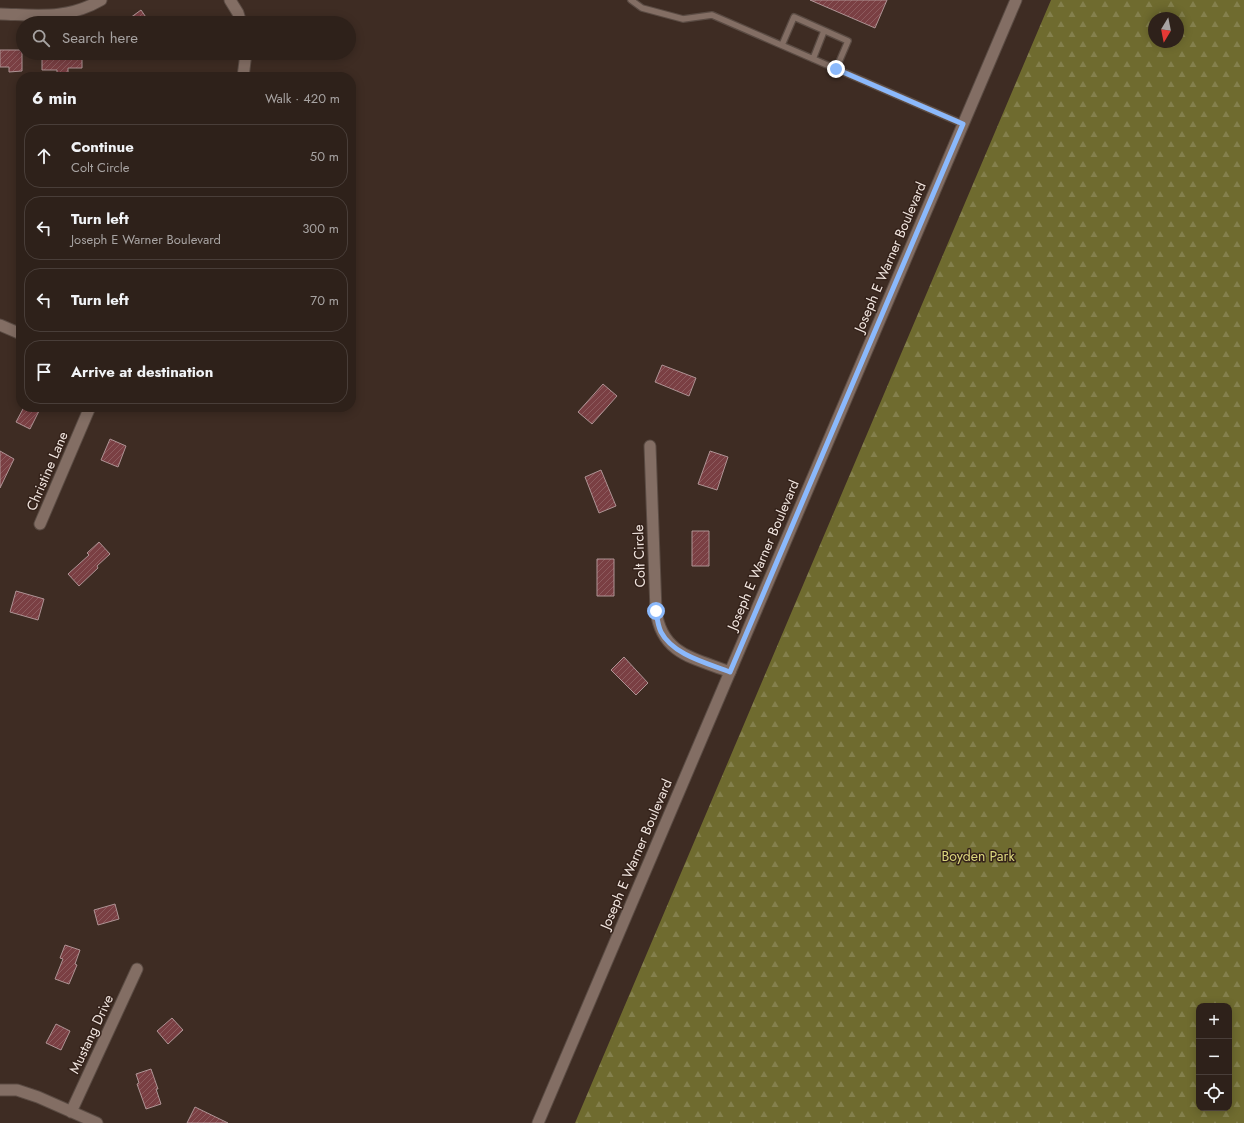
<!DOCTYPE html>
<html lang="en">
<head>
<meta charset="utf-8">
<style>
	:root { --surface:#2e211a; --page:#362923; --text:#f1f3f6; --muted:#a7a3a2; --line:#493e39 }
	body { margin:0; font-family:Jost,sans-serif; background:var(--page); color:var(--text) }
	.controls { position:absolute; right:12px; bottom:12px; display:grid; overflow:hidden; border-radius:8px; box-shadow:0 2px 10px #0003 }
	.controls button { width:36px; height:36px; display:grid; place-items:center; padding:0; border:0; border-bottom:1px solid var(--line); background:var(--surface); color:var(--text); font:20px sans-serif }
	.compass { position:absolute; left:1148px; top:12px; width:36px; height:36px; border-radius:50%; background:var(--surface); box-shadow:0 2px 10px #0003; rotate:190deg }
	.stop { position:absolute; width:12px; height:12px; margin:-9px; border:3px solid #8bb9fc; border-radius:50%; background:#fff }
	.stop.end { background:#8bb9fc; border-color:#fff; box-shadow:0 1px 4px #0008 }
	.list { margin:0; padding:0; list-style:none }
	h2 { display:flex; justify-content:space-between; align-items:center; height:52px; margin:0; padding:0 16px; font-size:17px }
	h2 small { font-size:13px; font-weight:400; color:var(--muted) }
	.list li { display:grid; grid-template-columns:26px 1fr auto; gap:12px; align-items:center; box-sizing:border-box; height:64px; margin:0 8px 8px; padding:0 8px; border:1px solid var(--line); border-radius:16px }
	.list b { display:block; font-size:15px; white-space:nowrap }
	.list p { margin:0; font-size:13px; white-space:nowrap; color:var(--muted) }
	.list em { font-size:13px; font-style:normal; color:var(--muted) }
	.icon { flex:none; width:22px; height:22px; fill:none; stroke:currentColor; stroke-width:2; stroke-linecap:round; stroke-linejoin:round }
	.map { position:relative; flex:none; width:1244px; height:1123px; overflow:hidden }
	.search { position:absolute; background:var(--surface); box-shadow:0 2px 10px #0003; left:16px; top:16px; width:340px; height:44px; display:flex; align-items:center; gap:10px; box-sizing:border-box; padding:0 14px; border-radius:22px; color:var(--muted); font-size:15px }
	.panel { position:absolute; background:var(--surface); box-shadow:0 2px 10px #0003; left:16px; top:72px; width:340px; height:340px; border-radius:16px }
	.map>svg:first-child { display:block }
	.forest { fill:url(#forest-firs); fill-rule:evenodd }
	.building { fill:url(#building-hatch); stroke:#ae9394 }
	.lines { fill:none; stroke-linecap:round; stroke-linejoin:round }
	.service-casing { stroke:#5a4b43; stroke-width:8 }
	.minor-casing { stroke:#5a4b43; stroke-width:13 }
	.secondary-casing { stroke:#5a4b43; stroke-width:13 }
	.service { stroke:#836e64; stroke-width:5.5 }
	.minor { stroke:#836e64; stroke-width:11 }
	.secondary { stroke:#836e64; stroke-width:11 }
	.route { stroke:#8bb9fc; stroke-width:5 }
	.labels { text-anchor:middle; stroke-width:3; stroke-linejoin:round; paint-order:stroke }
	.street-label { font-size:14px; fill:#f2e6e0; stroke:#34221a }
	.park-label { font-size:14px; fill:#dcd77e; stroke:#34221a }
</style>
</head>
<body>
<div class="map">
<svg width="1244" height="1123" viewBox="0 0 1244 1123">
	<defs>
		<pattern id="forest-firs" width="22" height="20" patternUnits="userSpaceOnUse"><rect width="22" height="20" fill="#6f6b2f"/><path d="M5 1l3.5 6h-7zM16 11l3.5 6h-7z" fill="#84804d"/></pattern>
		<pattern id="building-hatch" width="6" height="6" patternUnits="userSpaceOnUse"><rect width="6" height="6" fill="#7a3f43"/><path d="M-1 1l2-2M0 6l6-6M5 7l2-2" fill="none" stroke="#8d5b5e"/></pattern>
	</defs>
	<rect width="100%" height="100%" fill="#3e2c23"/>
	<path class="forest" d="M1051,0H1244V1123H575ZM1154,18H1178V42H1154ZM1199,1006H1229V1108H1199Z"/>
	<path class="building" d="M810,0H887L875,28Z
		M141,10L150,23H123Z
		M0,50H22V71L9,72V67H0Z
		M42,53H82V68H68V77H57V70H42Z
		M662,365L696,378L689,396L655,382Z
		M603,384L617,396L592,424L578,412Z
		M24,407H41L30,429L16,422Z
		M110,439L126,446L118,467L101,460Z
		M0,451L14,459L0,488Z
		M710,451L728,457L717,490L698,484Z
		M601,470L616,506L599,513L585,477Z
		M692,531H709V566H692Z
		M99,542L110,554L97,566L98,568L79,586L68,574L89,555L87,553Z
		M597,559H614V596H597Z
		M16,591L44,599L38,620L10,612Z
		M624,657L648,683L636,695L611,670Z
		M115,904L119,919L98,925L94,910Z
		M65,945L80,950L75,964L77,965L69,984L55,979L63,959L60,958Z
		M172,1018L183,1030L168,1044L157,1031Z
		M56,1024L70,1031L61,1050L46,1043Z
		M151,1069L158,1089H156L161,1104L146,1109L137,1084L139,1083L136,1074Z
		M195,1107L228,1123H187Z"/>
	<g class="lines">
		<defs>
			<path id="service" d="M631,0L642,8L683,19L712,15L963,124
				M782,45L794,17L848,41L836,69
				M813,59L824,31"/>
			<path id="minor" d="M230,0L238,13L241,23
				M0,14C37,15 67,20 101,0
				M243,77L246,53
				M0,325L21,334
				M650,446L656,611C662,655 695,658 730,672
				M40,524L90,407
				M0,1090H17L38,1097L97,1123
				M71,1112L137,969"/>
			<path id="secondary" d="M538,1123L1016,0"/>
		</defs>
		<use href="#service" class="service-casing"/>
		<use href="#minor" class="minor-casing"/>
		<use href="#secondary" class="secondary-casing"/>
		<use href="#service" class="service"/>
		<use href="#minor" class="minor"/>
		<use href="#secondary" class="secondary"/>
	</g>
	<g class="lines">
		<path class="route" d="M656,611C657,618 658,626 661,632C673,655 707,663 730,672L963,124L836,69"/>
	</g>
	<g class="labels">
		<g class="street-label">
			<text transform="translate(890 257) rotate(-67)" y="5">Joseph E Warner Boulevard</text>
			<text transform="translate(47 471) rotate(-67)" y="5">Christine Lane</text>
			<text transform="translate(763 555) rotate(-67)" y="5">Joseph E Warner Boulevard</text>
			<text transform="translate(639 556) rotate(-92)" y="5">Colt Circle</text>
			<text transform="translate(636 854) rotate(-67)" y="5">Joseph E Warner Boulevard</text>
			<text transform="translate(91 1034) rotate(-65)" y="5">Mustang Drive</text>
		</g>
		<g class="park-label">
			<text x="978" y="861">Boyden Park</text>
		</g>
	</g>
</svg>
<div class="controls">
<button>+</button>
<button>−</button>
<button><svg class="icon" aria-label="locate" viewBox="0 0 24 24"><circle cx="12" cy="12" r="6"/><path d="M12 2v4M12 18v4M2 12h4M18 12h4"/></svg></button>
</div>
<svg class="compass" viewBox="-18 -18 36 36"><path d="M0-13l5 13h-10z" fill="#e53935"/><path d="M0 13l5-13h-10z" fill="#a7a3a2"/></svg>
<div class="stop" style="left:656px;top:611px"></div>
<div class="stop end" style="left:836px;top:69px"></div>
<div class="search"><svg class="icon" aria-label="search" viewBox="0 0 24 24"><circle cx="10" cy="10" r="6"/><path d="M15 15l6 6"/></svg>Search here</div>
<section class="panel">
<h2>6 min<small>Walk · 420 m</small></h2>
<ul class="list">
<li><svg class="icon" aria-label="ahead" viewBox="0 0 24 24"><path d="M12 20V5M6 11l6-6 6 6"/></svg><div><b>Continue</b><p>Colt Circle</p></div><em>50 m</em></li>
<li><svg class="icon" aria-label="left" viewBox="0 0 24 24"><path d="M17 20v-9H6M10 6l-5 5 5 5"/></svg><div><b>Turn left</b><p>Joseph E Warner Boulevard</p></div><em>300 m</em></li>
<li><svg class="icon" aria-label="left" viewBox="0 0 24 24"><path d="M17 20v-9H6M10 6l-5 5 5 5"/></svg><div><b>Turn left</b></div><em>70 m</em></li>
<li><svg class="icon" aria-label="arrive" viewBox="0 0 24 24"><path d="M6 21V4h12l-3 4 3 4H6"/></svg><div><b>Arrive at destination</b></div></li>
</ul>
</section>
</div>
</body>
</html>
